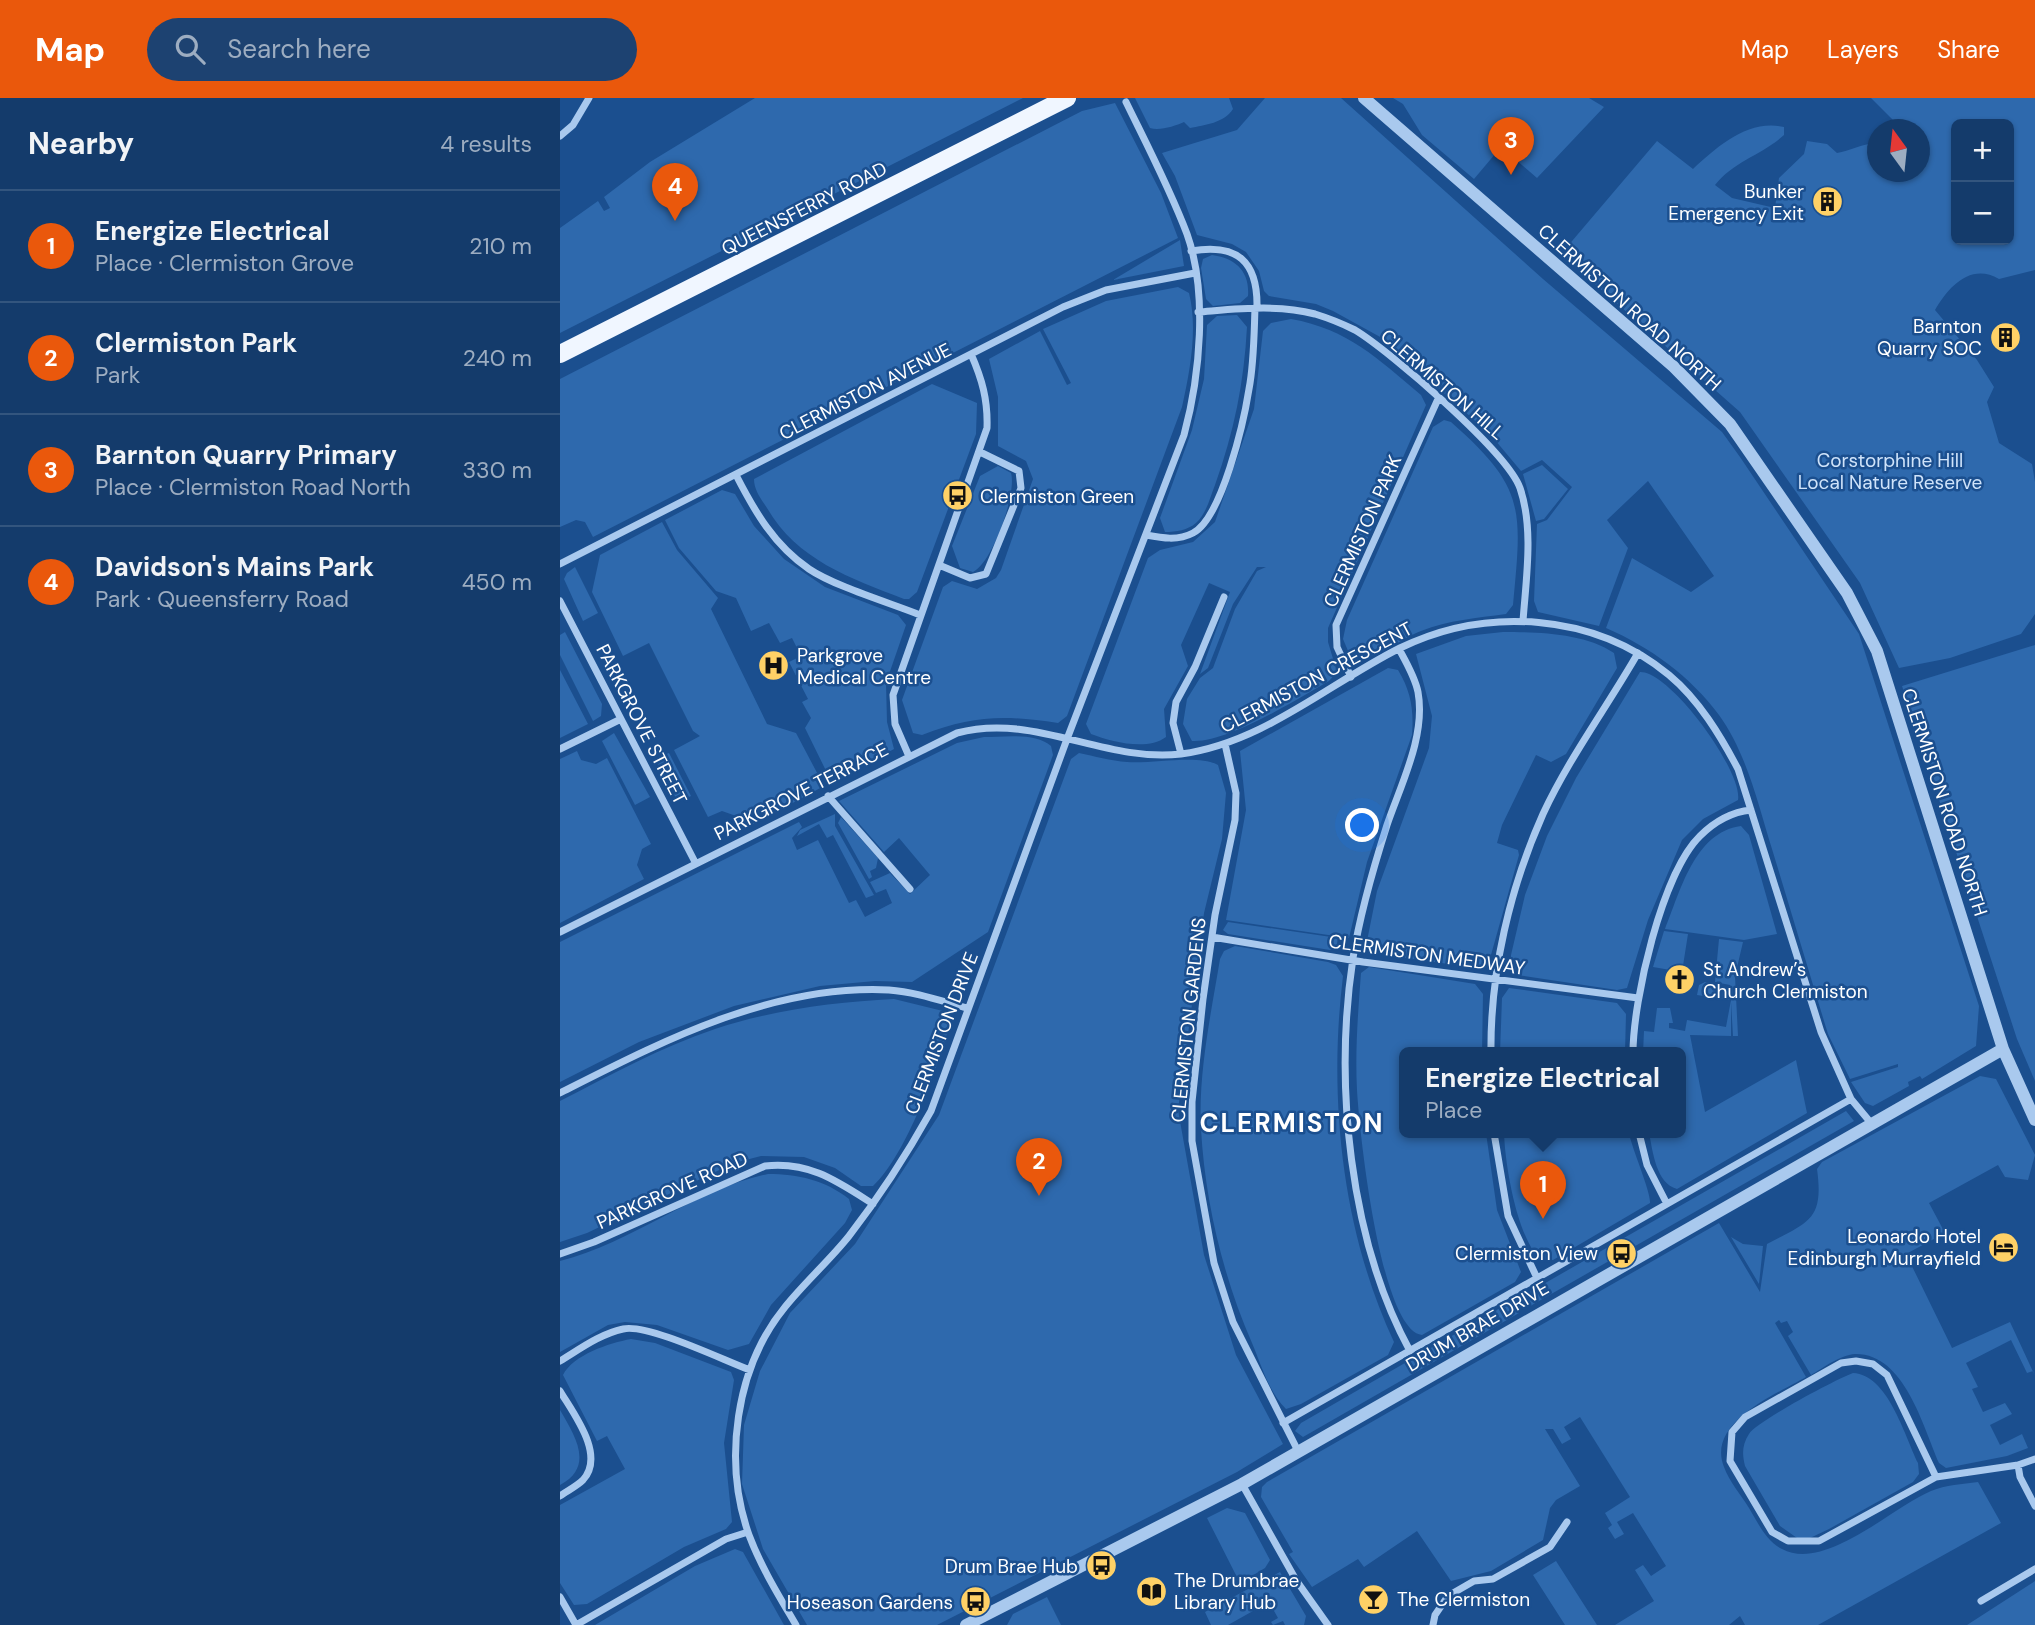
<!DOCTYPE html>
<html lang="en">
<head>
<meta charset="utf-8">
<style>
	:root { --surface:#143b6b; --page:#1d4271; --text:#f1f3f6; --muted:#9dadc1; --line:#33557e; --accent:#ea580c }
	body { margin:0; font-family:"DM Sans",sans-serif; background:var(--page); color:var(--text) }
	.controls { position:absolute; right:21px; top:21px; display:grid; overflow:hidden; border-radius:10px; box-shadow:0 2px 5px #0004 }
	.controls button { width:63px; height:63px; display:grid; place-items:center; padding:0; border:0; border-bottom:2px solid var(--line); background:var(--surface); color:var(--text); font:35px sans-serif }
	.compass { position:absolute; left:1307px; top:21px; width:63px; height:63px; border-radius:50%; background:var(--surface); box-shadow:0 2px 5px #0004; rotate:345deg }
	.you { position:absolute; left:803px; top:728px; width:24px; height:24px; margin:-18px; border:5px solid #fff; border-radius:50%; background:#1a73e8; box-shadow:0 0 0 10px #1a73e833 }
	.badge { display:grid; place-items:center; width:46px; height:46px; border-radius:50%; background:var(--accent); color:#fff; font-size:23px; font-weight:700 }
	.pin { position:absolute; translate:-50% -58px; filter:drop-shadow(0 2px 4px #0008) }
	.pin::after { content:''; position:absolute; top:37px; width:24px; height:21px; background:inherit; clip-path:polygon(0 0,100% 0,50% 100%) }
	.popup { position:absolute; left:839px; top:949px; width:287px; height:91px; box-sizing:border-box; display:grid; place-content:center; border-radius:10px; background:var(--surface); filter:drop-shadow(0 2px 5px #0005); font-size:23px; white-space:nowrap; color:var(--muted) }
	.popup b { font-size:26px; color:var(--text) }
	.popup::after { content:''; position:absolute; left:50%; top:100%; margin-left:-14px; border:14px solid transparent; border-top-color:var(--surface) }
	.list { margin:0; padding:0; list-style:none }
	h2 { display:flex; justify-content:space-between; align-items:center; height:91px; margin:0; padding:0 28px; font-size:30px }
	h2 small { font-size:23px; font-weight:400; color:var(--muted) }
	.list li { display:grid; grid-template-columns:46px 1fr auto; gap:21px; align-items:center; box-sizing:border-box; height:112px; padding:0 28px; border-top:2px solid var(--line) }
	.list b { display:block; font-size:26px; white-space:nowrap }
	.list p { margin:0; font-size:23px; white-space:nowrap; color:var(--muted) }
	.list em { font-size:23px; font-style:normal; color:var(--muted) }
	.icon { flex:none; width:38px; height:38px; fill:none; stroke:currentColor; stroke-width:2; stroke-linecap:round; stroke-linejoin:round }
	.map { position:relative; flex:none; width:1475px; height:1527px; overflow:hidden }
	header { display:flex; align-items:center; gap:42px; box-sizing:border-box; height:98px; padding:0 35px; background:var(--accent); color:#fff }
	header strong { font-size:33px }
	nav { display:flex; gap:38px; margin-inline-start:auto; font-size:24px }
	.search { width:490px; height:63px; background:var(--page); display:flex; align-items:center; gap:18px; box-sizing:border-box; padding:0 24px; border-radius:38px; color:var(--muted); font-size:26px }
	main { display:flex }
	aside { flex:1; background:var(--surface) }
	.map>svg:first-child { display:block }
	.green { fill:#2e69ad; fill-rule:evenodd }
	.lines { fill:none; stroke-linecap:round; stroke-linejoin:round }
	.minor { stroke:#a9c9ee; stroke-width:7 }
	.tertiary { stroke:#a9c9ee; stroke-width:12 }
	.primary { stroke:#f0f6ff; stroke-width:18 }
	.labels { text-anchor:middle; stroke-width:5; stroke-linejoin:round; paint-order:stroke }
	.poi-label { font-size:19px; fill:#fff; stroke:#1b4f8f; text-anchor:end }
	.street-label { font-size:19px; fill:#fff; stroke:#1b4f8f }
	.park-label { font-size:19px; fill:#cfe3fa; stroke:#1b4f8f }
	.district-label { font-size:26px; font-weight:bold; letter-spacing:2px; fill:#fff; stroke:#1b4f8f }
</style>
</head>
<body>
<header>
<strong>Map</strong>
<div class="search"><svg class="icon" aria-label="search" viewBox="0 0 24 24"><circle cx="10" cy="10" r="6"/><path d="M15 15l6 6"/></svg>Search here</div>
<nav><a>Map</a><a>Layers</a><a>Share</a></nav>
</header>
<main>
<aside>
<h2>Nearby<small>4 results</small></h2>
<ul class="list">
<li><span class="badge">1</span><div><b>Energize Electrical</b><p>Place · Clermiston Grove</p></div><em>210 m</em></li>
<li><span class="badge">2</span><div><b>Clermiston Park</b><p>Park</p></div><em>240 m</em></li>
<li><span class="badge">3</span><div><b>Barnton Quarry Primary</b><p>Place · Clermiston Road North</p></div><em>330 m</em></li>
<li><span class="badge">4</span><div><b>Davidson's Mains Park</b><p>Park · Queensferry Road</p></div><em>450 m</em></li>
</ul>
</aside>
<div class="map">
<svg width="1475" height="1527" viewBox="0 0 1475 1527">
	<rect width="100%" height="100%" fill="#1b4f8f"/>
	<path class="green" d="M195,0H463L0,235V130L38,103L44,113L50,110L44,99L90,64Z
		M575,0H669L673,11C664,25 645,27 630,30L624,24C615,28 600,33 590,30Z
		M705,0H781L983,181L1162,334L1180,359L1299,536L1419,908L1416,948L1362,981L1360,978L1348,984L1349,988L1313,1008L1305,1005L1291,984L1338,969V966L1290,981L1268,936C1249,874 1231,813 1212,751C1198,706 1187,656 1159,617C1130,578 1090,549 1046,530L1072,460L1131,494L1154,478L1088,383L1047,422L1068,450L1039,528L978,514L974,503L977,426L987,422L1012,389L982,362L961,373L930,336L822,240L773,213L756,206L709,198L704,193L699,173L686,154L672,146L637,137L615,78L602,55L677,32Z
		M833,0H1029L1044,9L977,80L941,49L914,81L862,37L843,6Z
		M1311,0H1475V172L1439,181C1411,164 1388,189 1375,212L1417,262L1434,289L1427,304L1439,345L1472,366L1475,384V516L1461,536L1390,560L1339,570L1300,485L1180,314L1001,156L1097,43L1133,71C1158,48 1188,21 1224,29V37C1202,57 1174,63 1155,87L1172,100L1215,110L1219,80L1244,56L1247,43L1267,46L1277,55C1291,53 1304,44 1317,46L1318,74H1360V32L1332,31L1333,22ZM1449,26V142H1396V26Z
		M555,5L601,95L618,140L33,439L25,424L16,422L0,429V281L522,13Z
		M620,142L624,168L553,182Z
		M652,157C675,160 690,173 688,198L680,205L653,208L646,201L641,170L643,161Z
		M618,189L629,195C638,231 630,273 622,309L507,618L498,625C445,617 413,617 362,637L353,635L342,602L383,489L392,483L417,491L436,480L441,472L473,381L466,363L438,348V299L429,261L480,233L507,287L511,285L483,231L546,203Z
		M677,217L687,229C684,285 674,334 655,387C650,399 647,415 636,425C628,432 616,434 605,434L600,420L632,332L644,281L647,227L657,218Z
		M731,221C788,231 818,261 861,297L866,307L768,530V544L777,574L769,583C737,601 668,645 632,643L623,626L627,601L640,580L653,570L675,511L697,473L706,469H697L673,506L648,570L640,576L670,494L649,485L621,547L628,568L604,611L606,639C587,653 552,644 531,636L526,626L588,460L600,452L633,444L655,424L694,311L703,233L711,225Z
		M372,286L417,305L416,336L357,494L349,501H344C290,480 237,462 207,410C201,401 194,392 194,381Z
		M884,322L891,324C966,390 962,411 953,507L946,516C917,520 889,522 861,533C840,541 813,564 791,560L783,541L787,522L873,329Z
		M982,367L1008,391L984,421L976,423L963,376Z
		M438,368L451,375C457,395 433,464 413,474L400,470L392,448L420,378Z
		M162,392L175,396L194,428L224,461L265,489L338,517L346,527L326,585L327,624L334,651L272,685L245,630L251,620L242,604L248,601L229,564L241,558L232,540L220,545L209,525L191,533L176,500L156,493L119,450L105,422Z
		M102,424L117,452L158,500L151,511L207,626L236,635L264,688L186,730L179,719L162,713L148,719L114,652L140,638L133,633L89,545L63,558L32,494L40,457Z
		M15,469L38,515L23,523L4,481L7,475Z
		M5,534L42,606L41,618L33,623L0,557V537Z
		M943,534C977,534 1025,535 1054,555L1057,570L1006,656L991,664L976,657L942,727L937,745L958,752L959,757L929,864L916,870L813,855L807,843L817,793L869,650L872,618L856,556L906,538Z
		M1475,547V983L1457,941L1342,588Z
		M828,570L838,572C851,593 854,613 852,637L807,764L789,840L666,822L686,712L680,653Z
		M0,572L28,626L0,640Z
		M1080,574C1110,573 1183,673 1178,702L1143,721L1122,742L1088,822L1067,890L1057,892L951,876V857L965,797L987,738L1016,680Z
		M54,635L90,699L75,707L42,643Z
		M424,639C443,639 476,634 491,648L493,657L428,834L352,884L315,883L260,888L174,908L79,944L0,984V844L239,724L242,729L232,740L237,752L258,742L289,805L296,802L305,819L332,805L326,791L316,795L310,784L330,775L350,796L370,777L339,740L324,754L279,703L397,645Z
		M17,653L21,662L36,666L47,660L91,746L82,751L77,767L84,781L0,825V661Z
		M109,655L131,698L118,704L98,667L101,658Z
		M519,655C534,658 551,663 567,664C593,666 639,656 658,667L666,695L662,741L644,815L618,1012L644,1157L676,1257L723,1346L677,1374L377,1527H247L203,1451L182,1386L184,1327L200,1273L230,1215L295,1146L379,1017L511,661Z
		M275,716V728L314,797L306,800L273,737L267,740L259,726L237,738L240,732Z
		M281,719L318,760L316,770L310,773L312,779L309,781L278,725Z
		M1181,728L1189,737L1217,836L1184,842L1105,831C1120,795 1134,734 1181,728Z
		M668,824L778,840L776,851L770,852L668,836L663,832Z
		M1104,833L1128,836L1122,874L1093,869Z
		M1159,841L1183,844L1175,878L1178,938H1173L1170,887L1155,884Z
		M675,848L768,864L776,867L783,878C768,1000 782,1133 834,1244L828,1257L741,1306L726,1311C709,1295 701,1266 692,1245C663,1179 645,1103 641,1031C638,975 651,916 660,861L664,853Z
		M809,869L915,886L923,896L922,955H845V1035H926L937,1112L961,1174L955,1184L862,1237C820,1232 799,1030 797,992C795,953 798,914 801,875Z
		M1145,884L1157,886L1171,900V938L1130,937L1145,1014L1236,962L1247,1015L1117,1091C1096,1085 1093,1054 1089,1035H1121V955H1083L1084,933L1094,934L1097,910H1110L1113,925H1109V930L1125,933L1127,922L1166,929L1171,902L1137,897L1139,887Z
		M949,890L1057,905L1066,916L1065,955H940L942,900Z
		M334,901L387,914L391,922C379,966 346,1058 313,1088H301L275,1070L244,1059L201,1058L174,1065L27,1135L0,1144V1003C51,977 101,949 155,931C212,912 274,904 334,901Z
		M1420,978L1436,981L1475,1057L1468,1082L1445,1079L1438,1067L1369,1105L1385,1135L1346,1156L1392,1250L1450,1224L1475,1278L1473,1273L1467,1275L1451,1242L1406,1265L1418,1289L1412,1291L1423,1314L1445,1305L1452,1316L1430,1327L1440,1347L1462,1336L1468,1350L1447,1358L1386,1370L1379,1365C1363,1328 1344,1255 1295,1256C1280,1257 1263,1270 1251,1277L1228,1238L1233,1234L1227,1223L1221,1225L1219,1222L1215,1225L1246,1279C1217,1296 1146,1324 1164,1369C1169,1383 1181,1397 1189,1410C1198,1425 1206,1443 1222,1451C1265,1474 1331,1410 1371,1393C1386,1387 1402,1386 1418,1384L1441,1425L1258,1527H1185L1180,1518L1169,1527H1055L1094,1503L1075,1472L1083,1467L1091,1478L1106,1468L1073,1415L1057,1424L1064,1436L1055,1441L1048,1430L1052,1427L1045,1415L1070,1399L1020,1319L1004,1329L1011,1341L1002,1346L993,1331H985L1020,1388L996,1402L990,1410L983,1442L931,1473L891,1483L857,1433L804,1469L798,1461L752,1489L729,1456L733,1454L701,1399L702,1389L707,1384L1159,1125L1200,1194L1207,1146C1249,1124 1264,1122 1257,1071L1262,1064Z
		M1286,1013L1294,1023L965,1211L959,1200Z
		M944,1035H1069C1072,1051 1091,1094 1090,1105L993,1162L980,1161C957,1139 945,1067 944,1035Z
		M208,1076C238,1076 265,1082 289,1101L292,1112L285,1125L211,1207L189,1246L168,1252L97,1227L65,1224L48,1227L0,1254V1163C73,1145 135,1091 208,1076Z
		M1171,1139L1183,1146L1203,1148L1199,1186Z
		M954,1202L959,1215L743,1339L735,1333L741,1325Z
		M71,1241L95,1245L171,1274L174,1282L164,1345L172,1424L166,1431L124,1449L27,1506L14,1507L0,1485V1407L65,1371L47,1338L37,1343L3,1277C13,1257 49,1245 71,1241Z
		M1293,1275C1328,1277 1344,1336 1358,1365L1359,1376L1353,1384L1269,1431L1250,1440H1237L1220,1428L1185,1368C1182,1356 1182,1347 1189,1336C1196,1324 1276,1281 1293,1275Z
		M0,1312C15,1338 35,1368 0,1387Z
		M667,1410L685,1415L710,1462L705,1470L680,1485L647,1420Z
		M175,1451L183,1454L224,1527H35L135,1468Z
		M996,1463L1037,1527H1005L973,1477Z
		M720,1474L746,1518L744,1527H725L723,1523L713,1527L711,1524L718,1520L709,1504L668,1527H651L645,1514Z
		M1475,1483V1527H1407Z
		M487,1499L501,1527H447L453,1516Z"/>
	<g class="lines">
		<path class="minor" d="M0,38L13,27L29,0
			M631,153C677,145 698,163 697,210
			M638,214C677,211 717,206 755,216C768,220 783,226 795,232C830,253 947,354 960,390C974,431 966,481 963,523
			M176,377C195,414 214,447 249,471C274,488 330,505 360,517
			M586,437C602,440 618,443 633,435C662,420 684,323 689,291C694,265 694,237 695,210
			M0,466L503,209L546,192L635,175
			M379,467L410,480L426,476L461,390L459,373L420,354
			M0,503L135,764
			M839,551C846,564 855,579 858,594C866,638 841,686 827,727C813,771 800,815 793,860C774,985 789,1141 850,1253
			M791,579L777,549L776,527L878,301
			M665,646L676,695L675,722L655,817L643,901L632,1004V1043L654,1165L673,1224L738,1353
			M0,651L61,621
			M348,656L335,626L333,597L427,330C428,302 422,281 411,256
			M621,656L613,625L616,604L635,569L664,499
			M268,698L350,791
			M0,834L397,635C474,614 544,665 621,656C703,645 768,586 840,550C926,508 1034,515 1109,577C1139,602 1160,637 1178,671L1261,934L1291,1001L1311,1025
			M652,839L803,864L1078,900
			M931,955C930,874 950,790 983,716C1009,660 1047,609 1078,555
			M1073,955C1073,902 1102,775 1140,738C1154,724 1172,714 1191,712
			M0,995C101,944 211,886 329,892C356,894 381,903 407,910
			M934,1035L948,1118L977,1180
			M1079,1035L1087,1067L1107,1106
			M0,1156L34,1144L205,1068C249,1063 277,1083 313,1106
			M0,1263C20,1251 40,1236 63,1231C87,1225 163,1262 190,1272
			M1296,1263L1313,1266L1327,1277L1376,1379L1259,1443H1228L1212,1434L1170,1363L1172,1334L1185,1319L1281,1265Z
			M0,1293C13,1315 46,1357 23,1382C17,1388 7,1393 0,1398
			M723,1325L1291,1001
			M1458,1367L1460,1379L1475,1408
			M1376,1379L1458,1367L1475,1361
			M682,1386L736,1482L768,1527
			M0,1499L16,1527
			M1421,1503L1475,1471
			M16,1527L166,1441L188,1434
			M236,1527C219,1498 201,1469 189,1437C163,1364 175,1270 225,1209C245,1184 269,1163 289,1138C320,1098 347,1056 371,1013L507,641L624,337C640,278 648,195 627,136C610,91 587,47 566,4
			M873,1527L875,1517L888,1498L914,1483L933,1481L990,1449L1007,1424"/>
		<path class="tertiary" d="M804,0L1114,269L1170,326L1287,495L1317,553L1443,951L1475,1022
			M406,1527L682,1386L1443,951"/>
		<path class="primary" d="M0,256L507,0"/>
	</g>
	<defs>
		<symbol id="building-disc" viewBox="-11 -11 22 22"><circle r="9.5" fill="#ffd166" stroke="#1b4f8f"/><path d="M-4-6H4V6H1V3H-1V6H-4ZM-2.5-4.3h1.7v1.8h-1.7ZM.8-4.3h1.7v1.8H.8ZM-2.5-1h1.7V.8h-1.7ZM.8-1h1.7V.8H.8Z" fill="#111"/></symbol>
		<symbol id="bus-disc" viewBox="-11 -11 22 22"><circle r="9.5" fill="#ffd166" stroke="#1b4f8f"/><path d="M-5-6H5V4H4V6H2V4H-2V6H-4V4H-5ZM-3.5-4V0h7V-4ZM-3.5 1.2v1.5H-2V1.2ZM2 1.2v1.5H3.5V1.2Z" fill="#111"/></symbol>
		<symbol id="hospital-disc" viewBox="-11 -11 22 22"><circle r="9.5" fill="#ffd166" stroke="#1b4f8f"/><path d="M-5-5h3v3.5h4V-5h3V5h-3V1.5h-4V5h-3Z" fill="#111"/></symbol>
		<symbol id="church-disc" viewBox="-11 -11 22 22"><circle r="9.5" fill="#ffd166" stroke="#1b4f8f"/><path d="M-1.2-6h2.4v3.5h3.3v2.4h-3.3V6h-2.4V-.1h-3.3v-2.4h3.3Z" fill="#111"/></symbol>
		<symbol id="hotel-disc" viewBox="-11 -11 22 22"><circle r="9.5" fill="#ffd166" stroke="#1b4f8f"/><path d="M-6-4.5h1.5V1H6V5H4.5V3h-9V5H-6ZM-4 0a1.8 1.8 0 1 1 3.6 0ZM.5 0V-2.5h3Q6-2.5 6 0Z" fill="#111"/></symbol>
		<symbol id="library-disc" viewBox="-11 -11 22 22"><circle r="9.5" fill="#ffd166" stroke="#1b4f8f"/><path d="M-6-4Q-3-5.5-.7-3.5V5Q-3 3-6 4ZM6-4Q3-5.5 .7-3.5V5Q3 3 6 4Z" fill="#111"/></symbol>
		<symbol id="bar-disc" viewBox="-11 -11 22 22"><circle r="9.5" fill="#ffd166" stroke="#1b4f8f"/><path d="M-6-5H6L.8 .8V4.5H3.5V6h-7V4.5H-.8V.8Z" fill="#111"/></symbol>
	</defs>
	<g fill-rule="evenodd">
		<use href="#building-disc" x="1250" y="86" width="35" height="35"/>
		<use href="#building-disc" x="1428" y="222" width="35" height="35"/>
		<use href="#bus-disc" x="380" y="380" width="35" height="35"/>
		<use href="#hospital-disc" x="196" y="550" width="35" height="35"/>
		<use href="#church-disc" x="1102" y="864" width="35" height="35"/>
		<use href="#hotel-disc" x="1426" y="1132" width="35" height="35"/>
		<use href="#bus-disc" x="1044" y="1138" width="35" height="35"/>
		<use href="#bus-disc" x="524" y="1450" width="35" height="35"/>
		<use href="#library-disc" x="574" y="1476" width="35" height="35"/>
		<use href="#bar-disc" x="796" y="1484" width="35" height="35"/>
		<use href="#bus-disc" x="398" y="1486" width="35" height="35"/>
	</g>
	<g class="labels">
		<g class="poi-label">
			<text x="1244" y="100">Bunker<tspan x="1244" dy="22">Emergency Exit</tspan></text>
			<text x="1422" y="235">Barnton<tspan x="1422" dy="22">Quarry SOC</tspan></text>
			<text x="420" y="405" text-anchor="start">Clermiston Green</text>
			<text x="237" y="564" text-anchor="start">Parkgrove<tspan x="237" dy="22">Medical Centre</tspan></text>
			<text x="1143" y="878" text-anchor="start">St Andrew’s<tspan x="1143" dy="22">Church Clermiston</tspan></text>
			<text x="1421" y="1145">Leonardo Hotel<tspan x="1421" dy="22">Edinburgh Murrayfield</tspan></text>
			<text x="1038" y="1162">Clermiston View</text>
			<text x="518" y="1475">Drum Brae Hub</text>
			<text x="614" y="1489" text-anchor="start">The Drumbrae<tspan x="614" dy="22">Library Hub</tspan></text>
			<text x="837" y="1508" text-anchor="start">The Clermiston</text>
			<text x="393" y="1511">Hoseason Gardens</text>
		</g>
		<g class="street-label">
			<text transform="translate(244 110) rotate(-27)" y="7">QUEENSFERRY ROAD</text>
			<text transform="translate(1070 209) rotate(42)" y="7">CLERMISTON ROAD NORTH</text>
			<text transform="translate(883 286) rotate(41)" y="7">CLERMISTON HILL</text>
			<text transform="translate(305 293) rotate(-27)" y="7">CLERMISTON AVENUE</text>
			<text transform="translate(802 433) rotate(-66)" y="7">CLERMISTON PARK</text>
			<text transform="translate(756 579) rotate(-28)" y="7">CLERMISTON CRESCENT</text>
			<text transform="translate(82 626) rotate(63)" y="7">PARKGROVE STREET</text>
			<text transform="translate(241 693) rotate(-27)" y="7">PARKGROVE TERRACE</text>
			<text transform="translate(1385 704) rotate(72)" y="7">CLERMISTON ROAD NORTH</text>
			<text transform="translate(867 856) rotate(8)" y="7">CLERMISTON MEDWAY</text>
			<text transform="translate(628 922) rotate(-84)" y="7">CLERMISTON GARDENS</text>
			<text transform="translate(381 935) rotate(-69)" y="7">CLERMISTON DRIVE</text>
			<text transform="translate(112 1092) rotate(-24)" y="7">PARKGROVE ROAD</text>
			<text transform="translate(917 1228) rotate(-30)" y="7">DRUM BRAE DRIVE</text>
		</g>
		<g class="park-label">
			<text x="1330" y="369">Corstorphine Hill<tspan x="1330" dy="22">Local Nature Reserve</tspan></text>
		</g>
		<g class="district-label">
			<text x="732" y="1034">CLERMISTON</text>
		</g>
	</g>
</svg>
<div class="controls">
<button>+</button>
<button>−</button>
</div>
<svg class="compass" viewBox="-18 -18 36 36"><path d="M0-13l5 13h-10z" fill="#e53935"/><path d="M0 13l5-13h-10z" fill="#9dadc1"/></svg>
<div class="you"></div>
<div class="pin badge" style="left:983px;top:1121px">1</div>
<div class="popup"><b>Energize Electrical</b>Place</div>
<div class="pin badge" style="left:479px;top:1098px">2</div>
<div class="pin badge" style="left:951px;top:77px">3</div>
<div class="pin badge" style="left:115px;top:123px">4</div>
</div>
</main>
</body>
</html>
